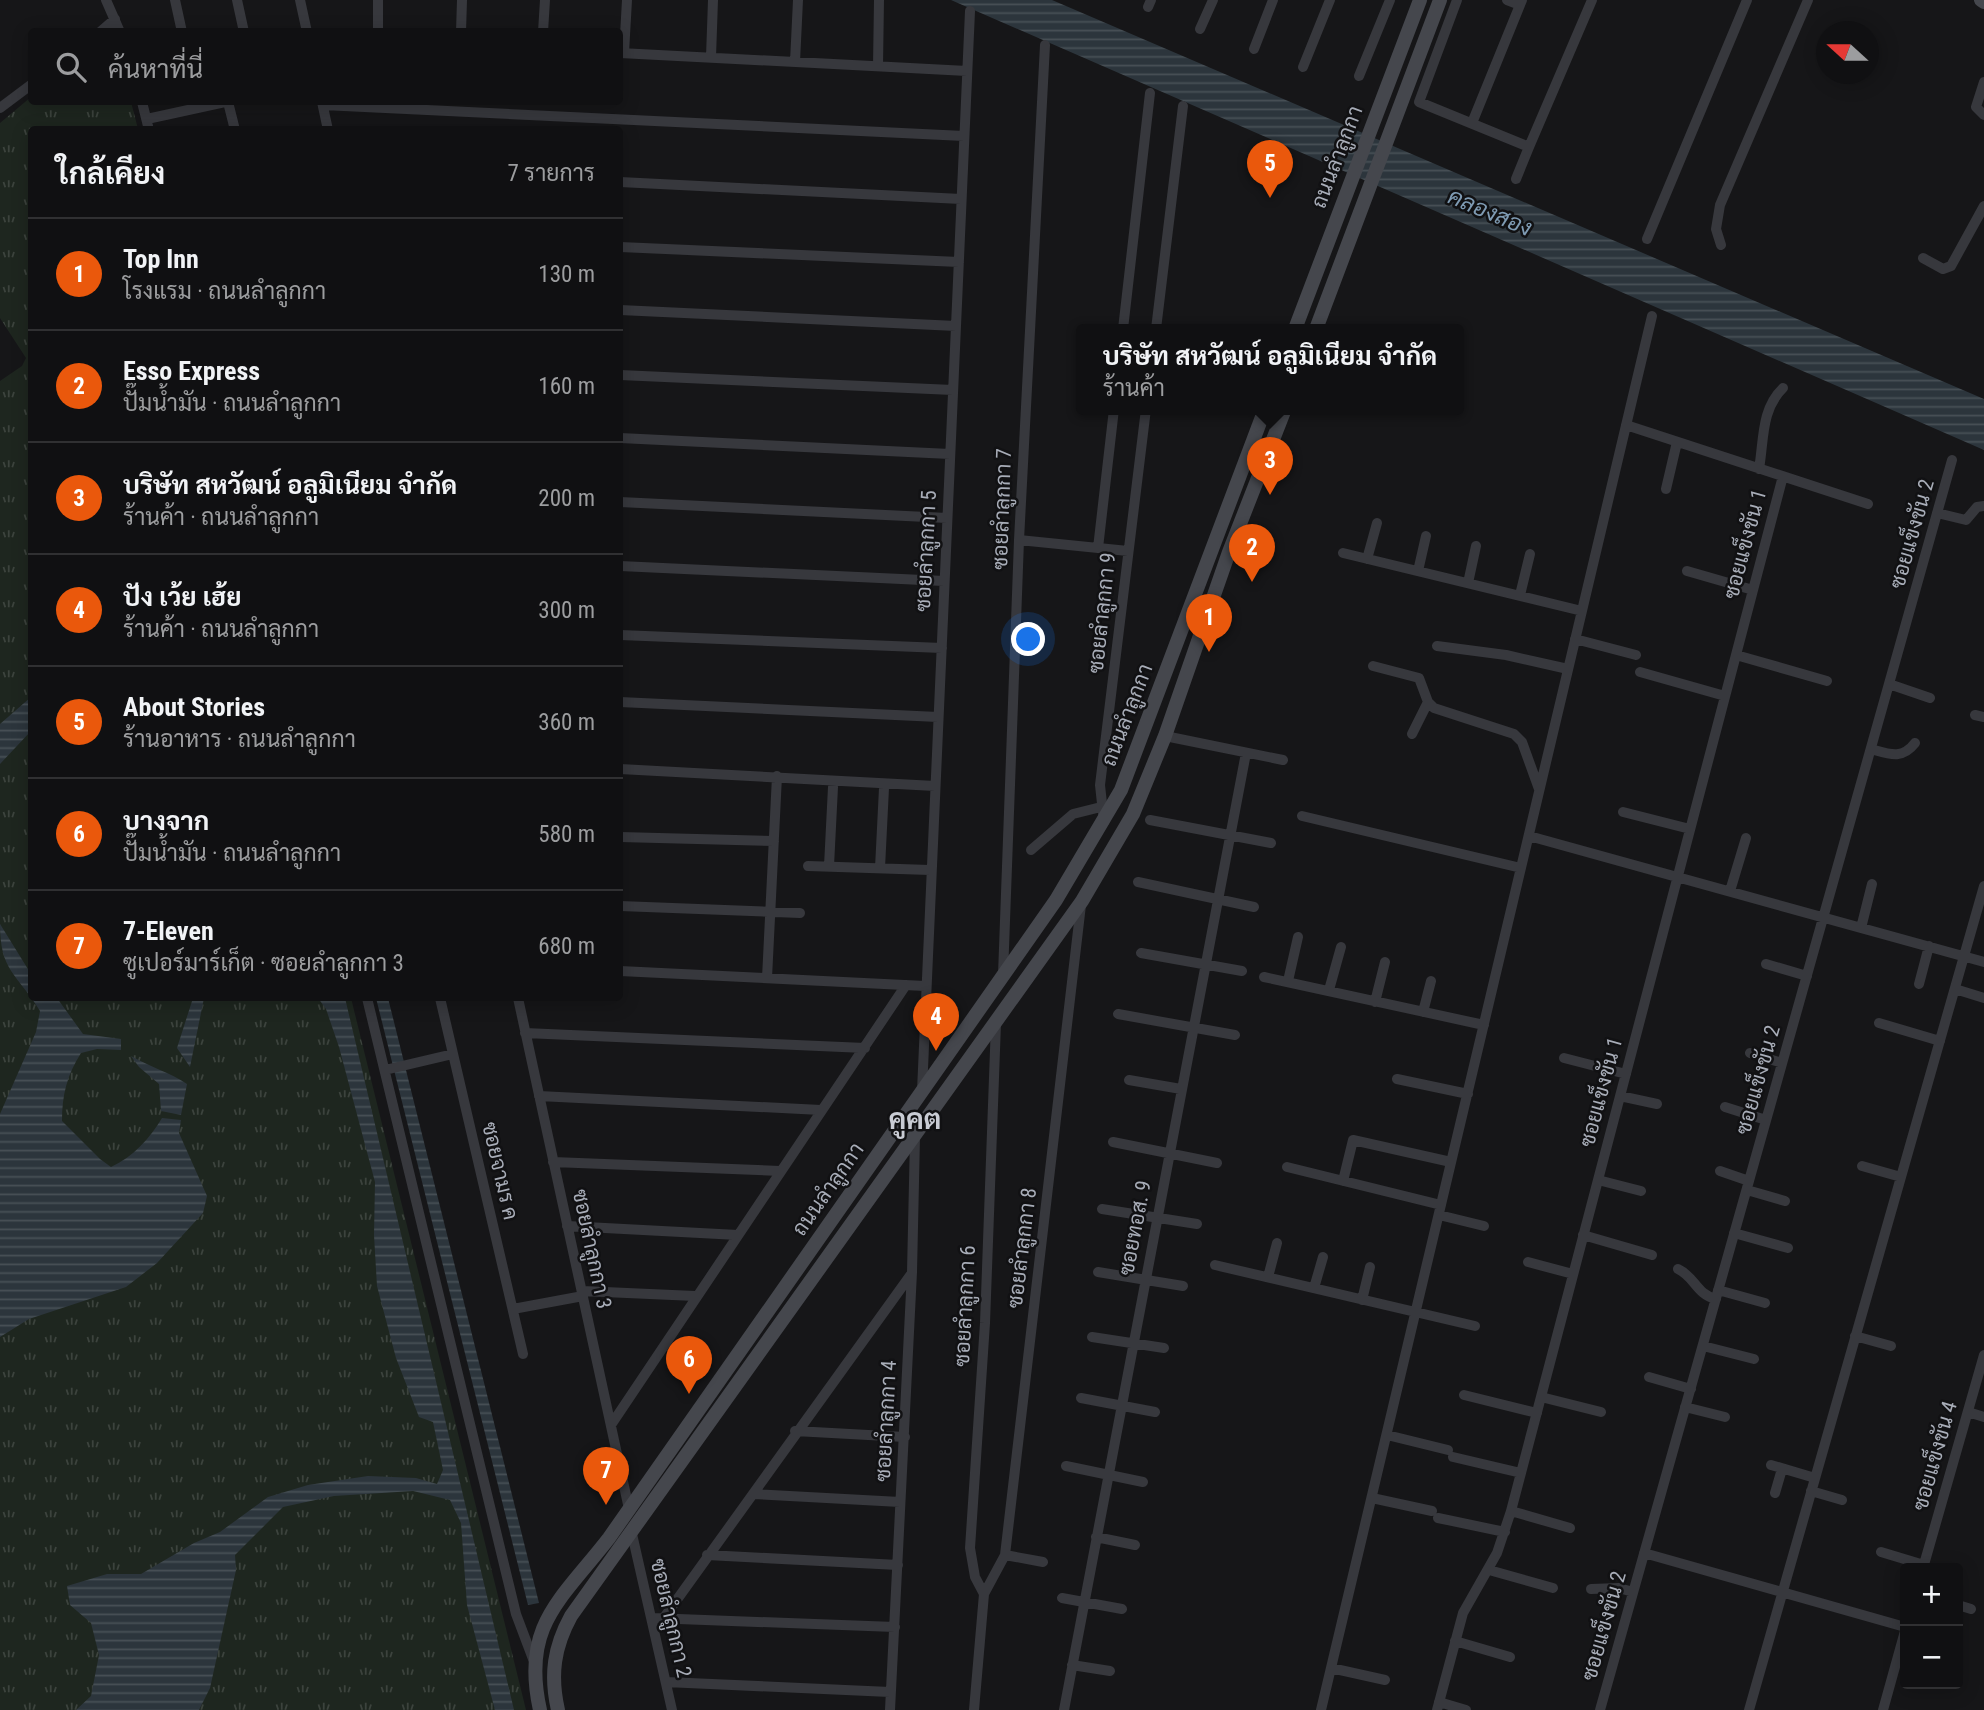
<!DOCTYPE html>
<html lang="th">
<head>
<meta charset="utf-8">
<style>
	:root { --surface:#101012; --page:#1e1e20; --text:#f1f3f6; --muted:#9c9d9f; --line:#303032; --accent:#ea580c }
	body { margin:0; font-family:"Roboto Condensed",Sarabun,sans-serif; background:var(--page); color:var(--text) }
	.controls { position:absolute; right:21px; bottom:21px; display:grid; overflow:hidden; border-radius:7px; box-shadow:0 4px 18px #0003 }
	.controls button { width:63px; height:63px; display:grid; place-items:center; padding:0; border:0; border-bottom:2px solid var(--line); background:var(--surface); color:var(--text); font:35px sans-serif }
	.compass { position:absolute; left:1816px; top:21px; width:63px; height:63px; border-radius:50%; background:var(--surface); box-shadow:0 4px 18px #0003; rotate:291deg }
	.you { position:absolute; left:1029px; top:640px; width:24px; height:24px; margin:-18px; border:5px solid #fff; border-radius:50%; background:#1a73e8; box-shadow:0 0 0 10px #1a73e833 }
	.badge { display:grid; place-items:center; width:46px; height:46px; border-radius:50%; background:var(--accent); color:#fff; font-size:23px; font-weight:700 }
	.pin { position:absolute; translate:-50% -58px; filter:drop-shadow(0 2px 4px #0008) }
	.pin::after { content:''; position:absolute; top:37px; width:24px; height:21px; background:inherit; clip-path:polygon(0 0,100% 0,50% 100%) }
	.popup { position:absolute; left:1076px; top:324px; width:388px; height:91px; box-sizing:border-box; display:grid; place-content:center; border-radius:7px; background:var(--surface); filter:drop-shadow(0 2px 5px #0005); font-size:23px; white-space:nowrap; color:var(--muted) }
	.popup b { font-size:26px; color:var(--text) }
	.popup::after { content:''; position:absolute; left:50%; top:100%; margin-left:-14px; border:14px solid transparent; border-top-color:var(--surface) }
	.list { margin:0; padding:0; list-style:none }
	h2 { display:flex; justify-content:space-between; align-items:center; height:91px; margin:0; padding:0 28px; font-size:30px }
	h2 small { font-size:23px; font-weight:400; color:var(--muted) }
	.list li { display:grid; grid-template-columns:46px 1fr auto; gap:21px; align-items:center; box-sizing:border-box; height:112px; padding:0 28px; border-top:2px solid var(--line) }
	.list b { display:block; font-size:26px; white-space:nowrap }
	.list p { margin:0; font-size:23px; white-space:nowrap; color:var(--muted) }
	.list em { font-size:23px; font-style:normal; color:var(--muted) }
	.icon { flex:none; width:38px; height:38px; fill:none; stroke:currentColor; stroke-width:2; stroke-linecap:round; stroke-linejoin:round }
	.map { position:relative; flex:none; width:1984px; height:1710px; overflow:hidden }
	.search { position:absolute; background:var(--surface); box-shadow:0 4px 18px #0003; left:28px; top:28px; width:595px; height:77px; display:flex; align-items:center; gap:18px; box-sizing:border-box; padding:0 24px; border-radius:7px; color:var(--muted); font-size:26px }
	.panel { position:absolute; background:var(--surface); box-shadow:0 4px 18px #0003; left:28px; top:126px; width:595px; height:875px; border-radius:7px }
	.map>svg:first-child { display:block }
	.grass { fill:url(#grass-tufts) }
	.water { fill:url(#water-rules) }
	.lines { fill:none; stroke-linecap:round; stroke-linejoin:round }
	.street { stroke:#37383d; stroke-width:10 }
	.secondary { stroke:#45474d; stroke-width:14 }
	.labels { text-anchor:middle; stroke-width:5; stroke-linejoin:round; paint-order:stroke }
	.street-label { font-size:21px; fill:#a8adb8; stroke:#111113 }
	.water-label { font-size:23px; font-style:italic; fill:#7f9bb3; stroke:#111113 }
	.district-label { font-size:28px; font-weight:bold; fill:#c9ccd4; stroke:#111113 }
</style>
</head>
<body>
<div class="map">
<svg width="1984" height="1710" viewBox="0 0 1984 1710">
	<defs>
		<pattern id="grass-tufts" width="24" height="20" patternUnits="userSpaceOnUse" patternTransform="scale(1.75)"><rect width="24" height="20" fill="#1e261f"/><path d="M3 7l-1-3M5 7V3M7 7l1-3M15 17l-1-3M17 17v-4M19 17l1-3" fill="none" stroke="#3c433d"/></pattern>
		<pattern id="water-rules" width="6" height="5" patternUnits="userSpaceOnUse" patternTransform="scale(1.75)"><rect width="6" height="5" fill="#2c353c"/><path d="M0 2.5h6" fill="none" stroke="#485056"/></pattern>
	</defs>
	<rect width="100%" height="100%" fill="#161618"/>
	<path class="grass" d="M31,97L32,102H131L138,129L32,130V998H351L526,1710H0V381L22,366L26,358L0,318V123Z"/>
	<path class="water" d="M951,0H1052L1984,399V450Z
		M31,697V731L0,764V724Z
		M0,924L31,974L32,998H57L83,1034L121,1039V1050L97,1049L81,1053C67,1075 62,1095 62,1121L100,1159L111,1167C133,1157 150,1138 162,1118L181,1120L179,1133L207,1196L203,1213L157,1263L126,1287L29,1319L0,1337V1114L36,1032L40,1011C17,973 0,972 0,924Z
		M193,998H204L190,1067L177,1048Z
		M318,998H345L514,1710H495L467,1605L461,1523L450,1500L413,1491L334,1496L283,1507L235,1555L236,1570L210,1688L199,1710H76L91,1696L99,1655L91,1623L70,1605L67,1586L107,1574H141L194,1543L220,1532L268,1497L308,1485L368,1476L416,1478L437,1484L443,1470L433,1422L419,1417L396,1358L377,1286L374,1235L375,1182L339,1047L326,1009Z
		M376,998H388L539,1603L528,1605Z
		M131,1056C150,1067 169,1072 187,1084L181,1115L161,1111L159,1084L139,1067Z"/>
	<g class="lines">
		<path class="street" d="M106,0L120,32
			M175,0L182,32
			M237,0L244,32
			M300,0L307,32
			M1457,0L1419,102L1529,147L1592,0
			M1507,0L1520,5
			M1148,7L1151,0
			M1200,29L1213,0
			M100,32L115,19
			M378,32V0
			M461,32L462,0
			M543,32L545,0
			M1254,49L1273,0
			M620,53L967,71
			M624,53L627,0
			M711,57L713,0
			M795,62L798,0
			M878,66L879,0
			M1303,67L1330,0
			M1359,76L1390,0
			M1984,82L1976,107L1984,115
			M142,102L149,130
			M228,102L235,130
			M322,102L328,130
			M323,105L964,136
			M0,108L32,84
			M147,119L225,102
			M1472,123L1522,0
			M1516,179L1529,147
			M620,182L961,199
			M1647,239L1747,0
			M1721,245L1716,229L1720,205L1808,0
			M620,247L959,262
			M1923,258L1943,269L1951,266L1984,206
			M620,310L956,326
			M1123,329L1150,93
			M1156,329L1183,106
			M620,375L953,390
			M1626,425L1868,504
			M620,438L950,454
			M1759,469C1764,440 1761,409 1783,388
			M1666,489L1677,442
			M620,502L947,518
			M1937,513L1966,520L1977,507L1984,506
			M1019,540L1128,551
			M1098,548L1114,409
			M1343,553L1582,611
			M1367,559L1377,523
			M620,566L944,581
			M1418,571L1426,536
			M1687,571L1753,590
			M1468,583L1476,546
			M1520,595L1530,554
			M620,635L942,648
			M1575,639L1636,655
			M1437,646L1506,655L1568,669
			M1736,655L1827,681
			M1373,666L1419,678L1428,702L1434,708L1514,734L1522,742L1539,789
			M1640,672L1725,696
			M1889,684L1930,698
			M620,702L938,717
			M1975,715L1984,717
			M1412,734L1428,702
			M1165,736L1283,760
			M1871,749C1889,754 1902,760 1915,743
			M620,769L935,786
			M1623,812L1690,829
			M1302,816L1521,868
			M1150,820L1271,843
			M1104,822L1100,785L1146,409
			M1529,836L1984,962
			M620,837L774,841
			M1031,850L1073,814L1101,807
			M808,866L930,870
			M829,866L833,787
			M880,868L884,788
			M1138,882L1254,907
			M1730,891L1746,838
			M620,906L800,913
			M1861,928L1872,884
			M1141,953L1242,971
			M1766,964L1807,976
			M620,971L925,986
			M1003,975L1019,540L1045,45
			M1264,977L1484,1025
			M767,978L777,776
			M1288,981L1298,937
			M1919,984L1929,946
			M1955,989L1984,998
			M1329,990L1341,947
			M367,998L516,1614L533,1659
			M440,998L523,1354
			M518,998L629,1509
			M1375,1002L1385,962
			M1423,1012L1431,981
			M1118,1014L1235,1035
			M1879,1023L1940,1041
			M525,1033L865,1048
			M1750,1053L1782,1063
			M1564,1058L1626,1074
			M385,1070L453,1054
			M1397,1079L1468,1094
			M1129,1080L1181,1089
			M922,1091L970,11
			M539,1096L821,1110
			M1620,1096L1657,1104
			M1725,1107L1766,1120
			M1113,1142L1217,1163
			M553,1162L780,1171
			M1862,1166L1901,1177
			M1287,1167L1441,1205
			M1720,1171L1749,1181
			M1598,1180L1641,1191
			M1343,1181L1353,1140L1451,1162
			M1747,1190L1785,1201
			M1102,1209L1197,1224
			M1439,1215L1484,1226
			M567,1226L738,1235
			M1734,1233L1788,1248
			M1583,1235L1652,1255
			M1528,1262L1573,1274
			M1215,1265L1475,1326
			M1678,1269C1695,1277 1696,1294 1716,1299
			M1098,1272L1183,1286
			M1268,1277L1277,1243
			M1314,1288L1323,1257
			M1718,1290L1765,1303
			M582,1291L695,1296
			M1362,1300L1370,1267
			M513,1309L583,1296
			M1855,1336L1891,1346
			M1092,1337L1164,1348
			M1703,1346L1754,1359
			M1649,1377L1691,1389
			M1464,1395L1537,1413
			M1541,1397L1601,1412
			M1081,1398L1155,1412
			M1685,1407L1725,1417
			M1968,1412L1984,1417
			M611,1425L906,985
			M795,1431L905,1437
			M1387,1435L1448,1450
			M1453,1457L1521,1473
			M1771,1465L1815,1478
			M1066,1466L1143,1482
			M1811,1491L1842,1500
			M1775,1493L1782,1469
			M753,1494L900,1502
			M1372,1498L1432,1511
			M1511,1511L1570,1528
			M1438,1518L1505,1532
			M632,1534L672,1710
			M1096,1537L1135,1545
			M1881,1552L1924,1565
			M1644,1553L1905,1627
			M707,1555L898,1565
			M1005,1555L1043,1562
			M1923,1568L1984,1355
			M1489,1570L1553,1588
			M1591,1589L1619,1588L1633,1592
			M984,1594L975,1577L970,1548L985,1323L996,1023
			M1062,1598L1122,1609
			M1958,1605L1971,1609
			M652,1618L895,1627
			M663,1619L912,1273
			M1455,1641L1510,1657
			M1072,1665L1110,1671
			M1331,1668L1385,1680
			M666,1682L890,1692
			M1439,1702L1466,1710
			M890,1710L912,1272L915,1137
			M974,1710L984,1594L1005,1555L1081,905
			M1064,1710L1246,753
			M1321,1710L1652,316
			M1437,1710L1463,1613L1497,1553L1511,1511L1783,476
			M1600,1710L1952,460
			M1749,1710L1984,886
			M1883,1710L1905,1631"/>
		<path class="secondary" d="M1981,0L1984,2
			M1295,329L1420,0
			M1316,329L1440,0
			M540,1710C521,1625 561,1600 609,1538L1056,900L1121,790L1265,409
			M558,1710C550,1675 554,1647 571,1616L1082,901L1133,814L1165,736L1229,552L1285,409"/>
	</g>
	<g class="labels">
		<g class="street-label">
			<text transform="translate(1337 157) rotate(-69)" y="7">ถนนลำลูกกา</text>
			<text transform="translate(1002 509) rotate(-88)" y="7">ซอยลำลูกกา 7</text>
			<text transform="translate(1912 534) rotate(-74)" y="7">ซอยแข็งขัน 2</text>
			<text transform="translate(1745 544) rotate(-75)" y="7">ซอยแข็งขัน 1</text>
			<text transform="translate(926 551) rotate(-87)" y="7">ซอยลำลูกกา 5</text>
			<text transform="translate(1102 613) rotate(-84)" y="7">ซอยลำลูกกา 9</text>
			<text transform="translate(1127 715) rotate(-69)" y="7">ถนนลำลูกกา</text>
			<text transform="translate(1758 1080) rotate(-74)" y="7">ซอยแข็งขัน 2</text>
			<text transform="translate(1601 1092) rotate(-75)" y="7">ซอยแข็งขัน 1</text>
			<text transform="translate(500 1171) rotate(77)" y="7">ซอยจามร ค</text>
			<text transform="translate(828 1189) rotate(-55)" y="7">ถนนลำลูกกา</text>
			<text transform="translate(1135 1228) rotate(-79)" y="7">ซอยทอส. 9</text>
			<text transform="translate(1022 1248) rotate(-83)" y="7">ซอยลำลูกกา 8</text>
			<text transform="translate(592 1249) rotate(78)" y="7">ซอยลำลูกกา 3</text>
			<text transform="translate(965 1306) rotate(-87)" y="7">ซอยลำลูกกา 6</text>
			<text transform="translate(886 1421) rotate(-87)" y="7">ซอยลำลูกกา 4</text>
			<text transform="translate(1935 1456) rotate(-74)" y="7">ซอยแข็งขัน 4</text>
			<text transform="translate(671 1618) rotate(77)" y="7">ซอยลำลูกกา 2</text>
			<text transform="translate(1604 1626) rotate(-74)" y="7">ซอยแข็งขัน 2</text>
		</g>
		<g class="water-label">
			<text transform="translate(1490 212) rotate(23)" y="8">คลองสอง</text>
		</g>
		<g class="district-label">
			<text x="915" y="1129">คูคต</text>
		</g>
	</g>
</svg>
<div class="controls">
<button>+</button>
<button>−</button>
</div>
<svg class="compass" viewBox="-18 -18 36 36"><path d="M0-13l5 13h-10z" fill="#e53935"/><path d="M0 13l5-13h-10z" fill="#9c9d9f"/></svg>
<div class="you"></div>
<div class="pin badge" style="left:1209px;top:652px">1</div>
<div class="pin badge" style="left:1252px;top:582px">2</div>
<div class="pin badge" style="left:1270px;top:495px">3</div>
<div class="popup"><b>บริษัท สหวัฒน์ อลูมิเนียม จำกัด</b>ร้านค้า</div>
<div class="pin badge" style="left:936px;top:1051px">4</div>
<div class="pin badge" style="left:1270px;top:198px">5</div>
<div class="pin badge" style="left:689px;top:1394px">6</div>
<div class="pin badge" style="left:606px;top:1505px">7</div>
<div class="search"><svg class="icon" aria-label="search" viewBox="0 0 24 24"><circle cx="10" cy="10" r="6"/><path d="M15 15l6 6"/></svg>ค้นหาที่นี่</div>
<section class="panel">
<h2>ใกล้เคียง<small>7 รายการ</small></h2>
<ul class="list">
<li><span class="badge">1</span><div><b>Top Inn</b><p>โรงแรม · ถนนลำลูกกา</p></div><em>130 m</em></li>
<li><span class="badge">2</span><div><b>Esso Express</b><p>ปั๊มน้ำมัน · ถนนลำลูกกา</p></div><em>160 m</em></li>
<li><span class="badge">3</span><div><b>บริษัท สหวัฒน์ อลูมิเนียม จำกัด</b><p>ร้านค้า · ถนนลำลูกกา</p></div><em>200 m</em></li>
<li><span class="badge">4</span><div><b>ปัง เว้ย เฮ้ย</b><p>ร้านค้า · ถนนลำลูกกา</p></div><em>300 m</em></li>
<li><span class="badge">5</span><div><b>About Stories</b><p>ร้านอาหาร · ถนนลำลูกกา</p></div><em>360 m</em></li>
<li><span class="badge">6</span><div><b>บางจาก</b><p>ปั๊มน้ำมัน · ถนนลำลูกกา</p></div><em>580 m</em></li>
<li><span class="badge">7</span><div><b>7-Eleven</b><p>ซูเปอร์มาร์เก็ต · ซอยลำลูกกา 3</p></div><em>680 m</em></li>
</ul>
</section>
</div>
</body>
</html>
